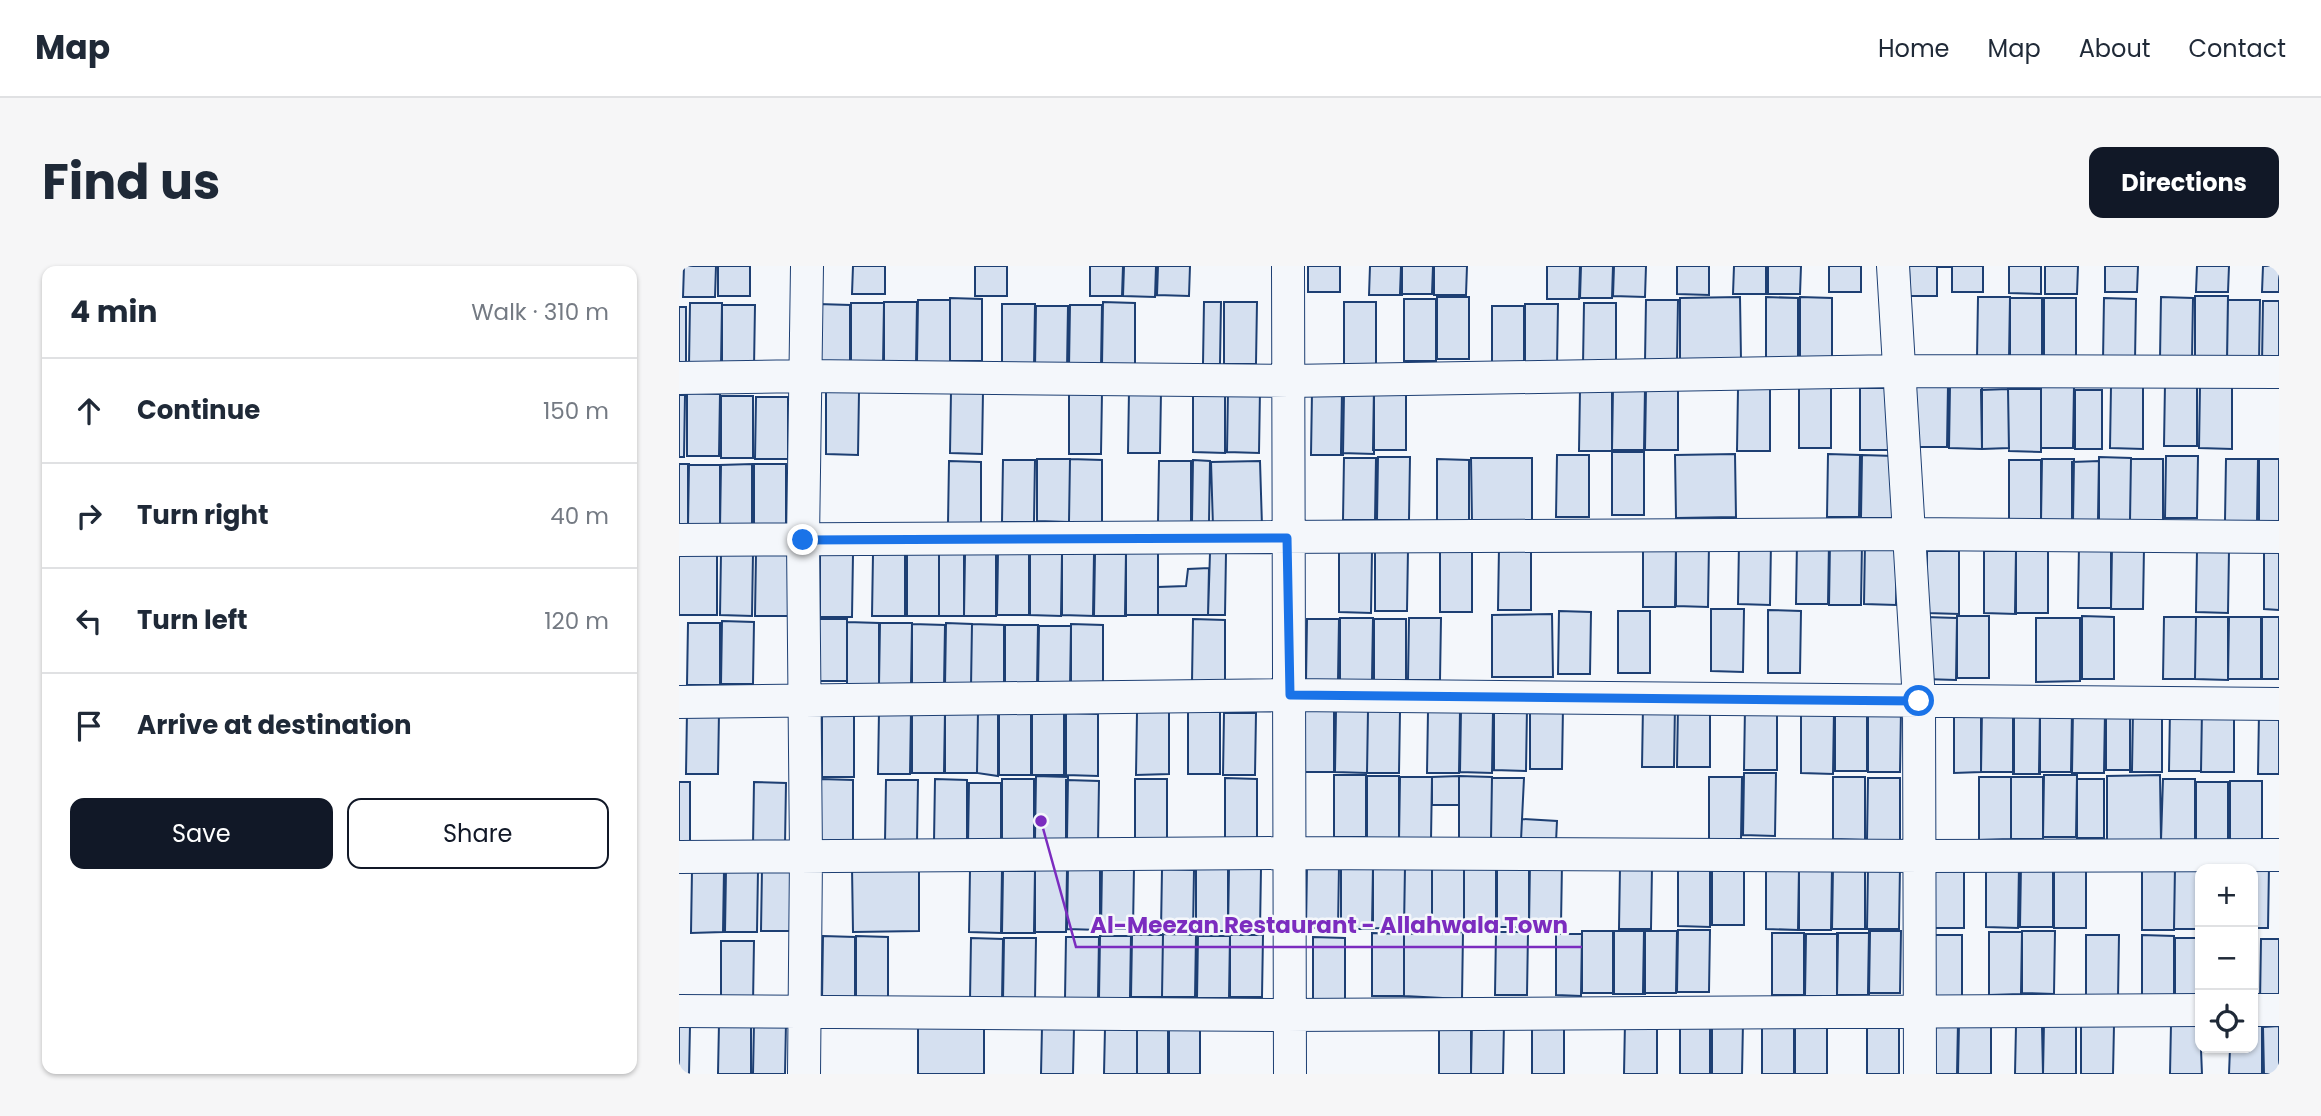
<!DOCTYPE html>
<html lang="en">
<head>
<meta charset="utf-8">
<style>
	:root { --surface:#fff; --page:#f6f6f7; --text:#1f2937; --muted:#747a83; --line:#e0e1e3; --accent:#111827 }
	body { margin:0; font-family:Poppins,sans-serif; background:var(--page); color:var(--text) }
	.controls { position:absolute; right:21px; bottom:21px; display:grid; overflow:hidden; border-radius:14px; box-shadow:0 2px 5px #0004 }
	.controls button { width:63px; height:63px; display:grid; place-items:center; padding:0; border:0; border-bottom:2px solid var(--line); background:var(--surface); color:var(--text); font:35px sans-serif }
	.stop { position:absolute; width:21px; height:21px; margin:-16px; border:5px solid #1a73e8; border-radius:50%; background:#fff }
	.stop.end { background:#1a73e8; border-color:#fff; box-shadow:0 2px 7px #0008 }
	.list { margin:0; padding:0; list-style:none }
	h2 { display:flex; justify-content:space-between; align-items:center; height:91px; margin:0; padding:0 28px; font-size:30px }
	h2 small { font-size:23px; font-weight:400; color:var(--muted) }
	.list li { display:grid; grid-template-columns:46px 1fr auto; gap:21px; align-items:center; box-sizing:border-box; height:105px; padding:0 28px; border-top:2px solid var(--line) }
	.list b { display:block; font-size:26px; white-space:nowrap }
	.list em { font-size:23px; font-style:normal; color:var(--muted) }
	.actions { display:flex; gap:14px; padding:21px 28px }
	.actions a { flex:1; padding:16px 0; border:2px solid var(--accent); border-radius:14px; text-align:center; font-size:24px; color:var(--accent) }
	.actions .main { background:var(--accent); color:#fff }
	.icon { flex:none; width:38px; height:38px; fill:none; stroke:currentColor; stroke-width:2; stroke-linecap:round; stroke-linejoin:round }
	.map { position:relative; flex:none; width:1600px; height:808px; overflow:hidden; border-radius:14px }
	header { display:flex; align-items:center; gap:42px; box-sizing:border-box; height:98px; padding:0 35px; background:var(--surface); border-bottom:2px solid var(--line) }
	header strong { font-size:33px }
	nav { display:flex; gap:38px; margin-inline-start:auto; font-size:24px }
	.intro { display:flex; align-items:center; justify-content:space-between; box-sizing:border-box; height:168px; padding:0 42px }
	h1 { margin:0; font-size:49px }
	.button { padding:18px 32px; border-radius:14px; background:var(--accent); color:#fff; font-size:24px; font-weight:700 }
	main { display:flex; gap:42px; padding:0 42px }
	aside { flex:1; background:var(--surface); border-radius:14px; box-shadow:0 2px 5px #0004 }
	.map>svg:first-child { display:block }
	.building { fill:#d5e0f0; stroke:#1d3f73; stroke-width:2 }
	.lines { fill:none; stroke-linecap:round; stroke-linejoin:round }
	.minor-casing { stroke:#1d3f73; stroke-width:34 }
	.minor { stroke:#f4f7fb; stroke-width:32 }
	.route { stroke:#1a73e8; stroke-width:9 }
	.leader { fill:none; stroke:#7b2cbf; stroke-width:2.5 }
	.callout-dot { fill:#7b2cbf; stroke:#f4f7fb; stroke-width:2.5 }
	.callout-label { font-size:23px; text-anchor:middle; font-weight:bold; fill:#7b2cbf; stroke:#f4f7fb; stroke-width:5; stroke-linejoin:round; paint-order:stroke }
</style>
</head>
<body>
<header>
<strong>Map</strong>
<nav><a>Home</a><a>Map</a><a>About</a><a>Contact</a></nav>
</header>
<div class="intro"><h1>Find us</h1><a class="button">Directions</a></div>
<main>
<aside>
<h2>4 min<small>Walk · 310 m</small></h2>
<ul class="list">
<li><svg class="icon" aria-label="ahead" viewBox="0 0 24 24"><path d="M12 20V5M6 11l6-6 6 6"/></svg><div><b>Continue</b></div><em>150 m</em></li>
<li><svg class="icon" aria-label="right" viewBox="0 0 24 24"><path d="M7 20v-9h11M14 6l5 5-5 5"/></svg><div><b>Turn right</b></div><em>40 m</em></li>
<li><svg class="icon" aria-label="left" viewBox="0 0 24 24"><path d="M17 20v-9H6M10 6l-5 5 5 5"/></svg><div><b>Turn left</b></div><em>120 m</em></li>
<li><svg class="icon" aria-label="arrive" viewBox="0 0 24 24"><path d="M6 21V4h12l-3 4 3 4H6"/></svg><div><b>Arrive at destination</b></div></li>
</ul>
<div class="actions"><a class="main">Save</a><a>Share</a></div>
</aside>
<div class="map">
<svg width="1600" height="808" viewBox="0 0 1600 808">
	<rect width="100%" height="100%" fill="#f4f7fb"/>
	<path class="building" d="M5,0H37L36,31H4Z
		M39,0H71V30H39Z
		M174,0H206V28H173Z
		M296,0H328V30H296Z
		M411,0H444L443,30H411Z
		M445,0H477L476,31L444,30Z
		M479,0H511L510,30L478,29Z
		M629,0H661V26H629Z
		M691,0H723V29H690Z
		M722,0H754L753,28H721Z
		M755,0H788L787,29H755Z
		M868,0H901L900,33H868Z
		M902,0H934L933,32H901Z
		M935,0H967L966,31L934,30Z
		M998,0H1030V29L998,28Z
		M1055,0H1087V28H1054Z
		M1089,0H1122L1121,28H1089Z
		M1150,0H1182V26H1150Z
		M1230,0H1304V26H1273V1H1258V30H1231Z
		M1330,0H1362V28L1330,27Z
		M1366,0H1399L1398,28H1366Z
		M1426,0H1459L1458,26H1426Z
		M1518,0H1550L1549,26H1517Z
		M1584,0H1600V26H1583Z
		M1516,30H1549L1548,92H1516Z
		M758,31H790V93H758Z
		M1061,31L1062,94L1001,95V32Z
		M1087,31L1119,32V94L1087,93Z
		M1121,31L1153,32V94L1121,93Z
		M1299,31H1331L1330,93H1298Z
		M1482,31L1514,32L1513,94L1481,93Z
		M271,32L303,33V95H271Z
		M1331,32H1363V94H1331Z
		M1365,32H1397V95L1365,94Z
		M1425,32L1457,33L1456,95H1424Z
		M725,33H757V95H725Z
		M239,34H271V97L238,96Z
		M967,34H999L998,96H966Z
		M1549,34H1581L1580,97H1548Z
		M1584,35H1600V97H1583Z
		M205,36H238L237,99L205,98Z
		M424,36L456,37V99H423Z
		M525,36H542L541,98H524Z
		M545,36H578L577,98H545Z
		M665,36H697V99L665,98Z
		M11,37H43L42,100L10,99Z
		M172,37H205L204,99H172Z
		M905,37H937V99H904Z
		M139,38L171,39V101H139Z
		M323,38H356L355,100H323Z
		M846,38H879L878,101L846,100Z
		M43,39H76L75,102L43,101Z
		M391,39H423L422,101H390Z
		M357,40H389L388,103L356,102Z
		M813,40H845V102H813Z
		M0,41H7V103H0Z
		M1486,117L1518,118V180H1485Z
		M1237,119H1269L1268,181H1236Z
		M1120,120H1152V182H1120Z
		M1271,120H1303V183L1270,182Z
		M1362,120H1395L1394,182H1362Z
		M1432,120H1464V183L1431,182Z
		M1521,120H1553V183L1520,182Z
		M695,121L727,122V184H694Z
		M934,122H966L965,184H933Z
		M967,122H999V184H966Z
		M1181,122H1213V184H1181Z
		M901,123H933V185H900Z
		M1059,123H1091V185H1058Z
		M1329,123H1362V186L1330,185Z
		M1329,123L1330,182L1303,183L1302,124Z
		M514,124H546V187L514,186Z
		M549,124H581L580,187L548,186Z
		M1396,124H1423V183H1396Z
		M272,125H304L303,188L271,187Z
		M390,125L423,126L422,188H390Z
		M450,125H482L481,187H449Z
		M663,125H695V188L662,187Z
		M147,126H180L179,189L147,188Z
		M633,126L665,127L664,189H632Z
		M8,127L41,128L40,190H8Z
		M0,129H6L5,191H0Z
		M42,130H74V192H42Z
		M77,131H109V193H76Z
		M933,186H965V249H933Z
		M1056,188L1057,251L997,252L996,189Z
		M1149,188L1181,189L1180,251H1148Z
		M878,189H910V251H877Z
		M1183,189L1215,190L1214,252H1182Z
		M1487,190H1519L1518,252H1486Z
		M699,191H731L730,254H698Z
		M1420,191L1452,192L1451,254H1419Z
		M665,192H697L696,254H664Z
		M792,192H853V255L793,256Z
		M358,193H391L390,256L358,255Z
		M391,193L423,194V256H390Z
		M758,193L790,194V256H758Z
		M1363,193H1395L1394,255H1362Z
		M1452,193H1484V255H1451Z
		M1547,193H1579L1578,256L1546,255Z
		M1580,193H1600V256H1580Z
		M324,194H356L355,256H323Z
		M514,194L531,195L530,257L513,256Z
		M1330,194H1362V256H1330Z
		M270,195L302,196V258H269Z
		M480,195H512V258L479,257Z
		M581,195L583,260L534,261L532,196Z
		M1420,195V255L1393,254V196Z
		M0,198H10L9,260H0Z
		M73,198V261H41V199Z
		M75,198H107V260L75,261Z
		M9,199H42L41,262L9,261Z
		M1118,275L1150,276L1149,338H1117Z
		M1060,276H1092L1091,339L1059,338Z
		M1151,276L1183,277L1182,339H1150Z
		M1186,276H1218L1217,339L1185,338Z
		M997,278H1030L1029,341L997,340Z
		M964,279H997L996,341H964Z
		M1400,279L1432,280V342H1399Z
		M820,281H852V344H819Z
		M1433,281H1465L1464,343H1432Z
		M1585,281H1600V344L1585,343Z
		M696,283H729L728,345H696Z
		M761,283L793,284V346H761Z
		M0,284H38V349H0Z
		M660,284H693L692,347L660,346Z
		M1337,284L1369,285V347H1336Z
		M1518,284H1550L1549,347L1517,346Z
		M1248,285H1280V348L1248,347Z
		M1305,285H1337V348L1305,347Z
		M447,286H479V349H446Z
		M42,287H74L73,350L41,349Z
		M77,287L109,288V350H76Z
		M319,287H351V349H318Z
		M350,287L383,288L382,350L350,349Z
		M383,287H416L415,350L383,349Z
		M531,287H547L546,349H529Z
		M141,288H174L173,351H141Z
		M194,288H226V350H193Z
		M228,288H260V350H228Z
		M260,288H286L285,350H260Z
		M285,288H317V350H285Z
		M415,288H447V350H414Z
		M530,302L529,349H479V321L507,320L509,303Z
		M1032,343H1065L1064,406L1032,405Z
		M1089,344L1122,345L1121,407H1089Z
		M880,345L912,346L911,408H879Z
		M939,345H971V407H939Z
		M873,348L874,411H813V349Z
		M1278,350H1310V412H1278Z
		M1403,350L1435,351V413H1403Z
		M1246,351L1278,352L1277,414L1245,413Z
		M1485,351H1517L1516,413H1484Z
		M1517,351H1549V414L1516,413Z
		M1550,351H1582V413H1549Z
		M1583,351H1600V413H1583Z
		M661,352H694L693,414H661Z
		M730,352H762L761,414H729Z
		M1357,352H1401V415L1357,416Z
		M136,353H168V415H136Z
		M514,353L546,354V416H513Z
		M628,353H660L659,415H627Z
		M695,353H727V415H695Z
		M43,355L75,356L74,418H42Z
		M168,356L200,357V419L168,418Z
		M9,357H41V419H8Z
		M201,357H233L232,419H200Z
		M267,357L293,358L292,421L266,420Z
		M233,358L266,359L265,421H233Z
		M293,358L325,359V421H292Z
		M392,358L424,359V421H392Z
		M326,359H359L358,421H326Z
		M360,360H392L391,422H359Z
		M964,439H996L995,501H963Z
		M999,439H1031V501H998Z
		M851,441H884L883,503H851Z
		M1066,441L1098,442V504H1065Z
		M815,442H848L847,505L815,504Z
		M1156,442H1188V505H1156Z
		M655,443V506H623V444Z
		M1189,443L1222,444L1221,506H1189Z
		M1361,443L1393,444L1392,506H1360Z
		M1491,443H1523L1522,505H1490Z
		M233,444L266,445L265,507H233Z
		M657,444H689L688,507L656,506Z
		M782,444H814L813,507L781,506Z
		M1303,444H1335V506H1302Z
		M1394,444L1426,445L1425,507H1393Z
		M1451,444H1483V506H1451Z
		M1523,444H1555V506H1522Z
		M8,445L40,446L39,508H7Z
		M200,445H232L231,508H199Z
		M266,445H299L298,507H266Z
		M299,445L319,447V510L298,507Z
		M689,445H721L720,507H688Z
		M749,445H781L780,507H748Z
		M1122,445H1155L1154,508L1122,507Z
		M1427,445H1454L1453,504H1427Z
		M353,446L385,447V509H353Z
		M458,446H490V508L457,509Z
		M509,446H541V508H509Z
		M1580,446H1600V508H1579Z
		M320,447H352V509H320Z
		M387,447L419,448V510L387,509Z
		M545,447H577L576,509H544Z
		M1275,448H1302V506L1275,507Z
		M143,449H175V511H143Z
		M1334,449H1361V508H1334Z
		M1065,507H1097L1096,570L1064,569Z
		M655,509H687V571H655Z
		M1365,509H1398L1397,571H1364Z
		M1481,509L1482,574L1428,575V510Z
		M357,510L389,511L388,573H356Z
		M688,510H720V572H688Z
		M780,510L813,511L812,573L780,572Z
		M780,510V539H753V511Z
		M721,511H753L752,574L720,573Z
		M1030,511H1063L1062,573H1030Z
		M1154,511H1186V574L1154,573Z
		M1300,511H1332V573L1300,574Z
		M1332,511H1364V573H1332Z
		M546,512L578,513V575L546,574Z
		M813,512H845L842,574H812Z
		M1189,512H1221V574H1188Z
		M142,513L174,514V576H142Z
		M256,513L288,514V576H255Z
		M323,513H355V576L323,575Z
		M456,513H488V575H456Z
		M1398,513H1425V572H1398Z
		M1484,513H1516V575L1482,574Z
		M207,514H239L238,577L206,576Z
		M387,514L420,515L419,577H387Z
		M1551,515H1583V577H1551Z
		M0,516H11V578L0,579Z
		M75,516L107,517L106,579H74Z
		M1517,516H1549V579L1517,578Z
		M290,517H322V579H289Z
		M843,553L878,555L877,576L842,574Z
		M851,597H883L882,659H850Z
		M1033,597H1065V659H1033Z
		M999,598H1031V661L999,660Z
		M818,599H850V661H818Z
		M1253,599L1285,600V662H1252Z
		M1307,599H1340L1339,662L1307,661Z
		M1342,599H1374V661H1341Z
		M240,600V665L174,666L173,601Z
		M423,600L455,601L454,663H422Z
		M628,600H660L659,662H627Z
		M662,600L694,601V663H662Z
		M694,600L726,601L725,663L693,662Z
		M726,600L753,601V663L725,662Z
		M785,600H817V662H785Z
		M1375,600H1407V662H1375Z
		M1496,600L1521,603V663H1495Z
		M1590,600L1589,662H1574V603Z
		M389,601H421V664L388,663Z
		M753,601H785V663H753Z
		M941,601H973L972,663H940Z
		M1087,601L1120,602L1119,664L1087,663Z
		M1154,601H1186V663H1153Z
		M1189,601H1221L1220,663H1188Z
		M1463,601L1496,602L1495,664H1463Z
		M83,602H115L114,665H82Z
		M517,602L549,603V665H517Z
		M550,602H582L581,664H549Z
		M1120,602H1153L1152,664H1120Z
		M483,603L515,604L514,666L482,665Z
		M13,604H45L44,666L12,667Z
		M47,604H79L78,666H46Z
		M291,604H323L322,667L290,666Z
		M356,604H388L387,666H355Z
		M324,605H356V667H323Z
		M999,664H1031L1030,726H998Z
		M903,665H935V727H903Z
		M934,665H966V728H934Z
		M965,665H998L997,727H964Z
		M1190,665H1222L1221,727H1189Z
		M1343,665H1376L1375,728L1343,727Z
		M784,666L783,733L725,730V668Z
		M817,666H849L848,729H816Z
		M1310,666H1343L1342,728L1310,729Z
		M693,667L725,668V730H693Z
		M1093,667H1125V729H1093Z
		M1158,667H1191L1190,729H1158Z
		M484,668L517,669L516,731H483Z
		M877,668H903L902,730L877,729Z
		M1127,668H1159L1158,730H1126Z
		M452,669H484L483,731H451Z
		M551,669H584L583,731H551Z
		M1251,669H1283V732H1251Z
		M1407,669H1440L1439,732H1407Z
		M1463,669L1495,670V732L1463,731Z
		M144,670L176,671V733H143Z
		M177,670L209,671V733H177Z
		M421,670H453L452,732H420Z
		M519,670H551L550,732H518Z
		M387,671H420L419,733H386Z
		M634,671L666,672V734L634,733Z
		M292,672L324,673L323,735L291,734Z
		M325,672H357L356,734H324Z
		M1496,672H1521V731H1496Z
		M1582,673H1600V735H1581Z
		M42,675H75L74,738L42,737Z
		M1116,754H1148V808H1116Z
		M1031,755L1064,756L1063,808H1031Z
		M1083,755H1115V808H1083Z
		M793,756L825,757L824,808H792Z
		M946,756H978V808H945Z
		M1001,756L1033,757V808H1001Z
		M1188,756H1220V808H1188Z
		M1279,756L1278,808H1246V757Z
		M1365,756H1397V808H1364Z
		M40,757H72V808H39Z
		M75,757H107L106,808H74Z
		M305,757V808H239V758Z
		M760,757L792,758V808H760Z
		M853,758H885V808H853Z
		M1280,758H1312V808H1279Z
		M1492,758H1521L1523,808H1491Z
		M1574,758H1583V808H1550L1551,782H1574Z
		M1402,759H1435L1434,808H1402Z
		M0,760H11L10,808H0Z
		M1337,760H1363L1364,808H1336Z
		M1600,760V808H1585L1584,761Z
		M363,761H395L394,808H362Z
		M426,762H458V808H425Z
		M489,762L521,763V808H489Z
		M458,763H490V808H458Z"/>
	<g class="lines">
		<defs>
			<path id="minor" d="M609,0L611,808
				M1214,0L1240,435L1241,808
				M0,112L127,110L610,115L1220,105L1600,106
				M0,274L1230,268L1600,271
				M0,436L611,429L1600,438
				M0,591L612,587L1242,590L1600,589
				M1574,744H1600
				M0,745L610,749L1521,744
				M125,808L127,590L124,274L128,0"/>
		</defs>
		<use href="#minor" class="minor-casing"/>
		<use href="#minor" class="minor"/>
	</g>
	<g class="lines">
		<path class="route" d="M124,274L608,272L611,429L1240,435"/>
	</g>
	<path class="leader" d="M362 555L397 681H903"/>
	<circle class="callout-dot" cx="362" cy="555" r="7"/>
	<g class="callout-label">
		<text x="650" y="667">Al-Meezan Restaurant - Allahwala Town</text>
	</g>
</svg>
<div class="controls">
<button>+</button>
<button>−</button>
<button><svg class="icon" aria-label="locate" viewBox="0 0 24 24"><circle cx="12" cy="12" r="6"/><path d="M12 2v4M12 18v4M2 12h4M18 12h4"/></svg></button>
</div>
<div class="stop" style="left:1240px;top:435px"></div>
<div class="stop end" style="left:124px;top:274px"></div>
</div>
</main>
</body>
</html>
